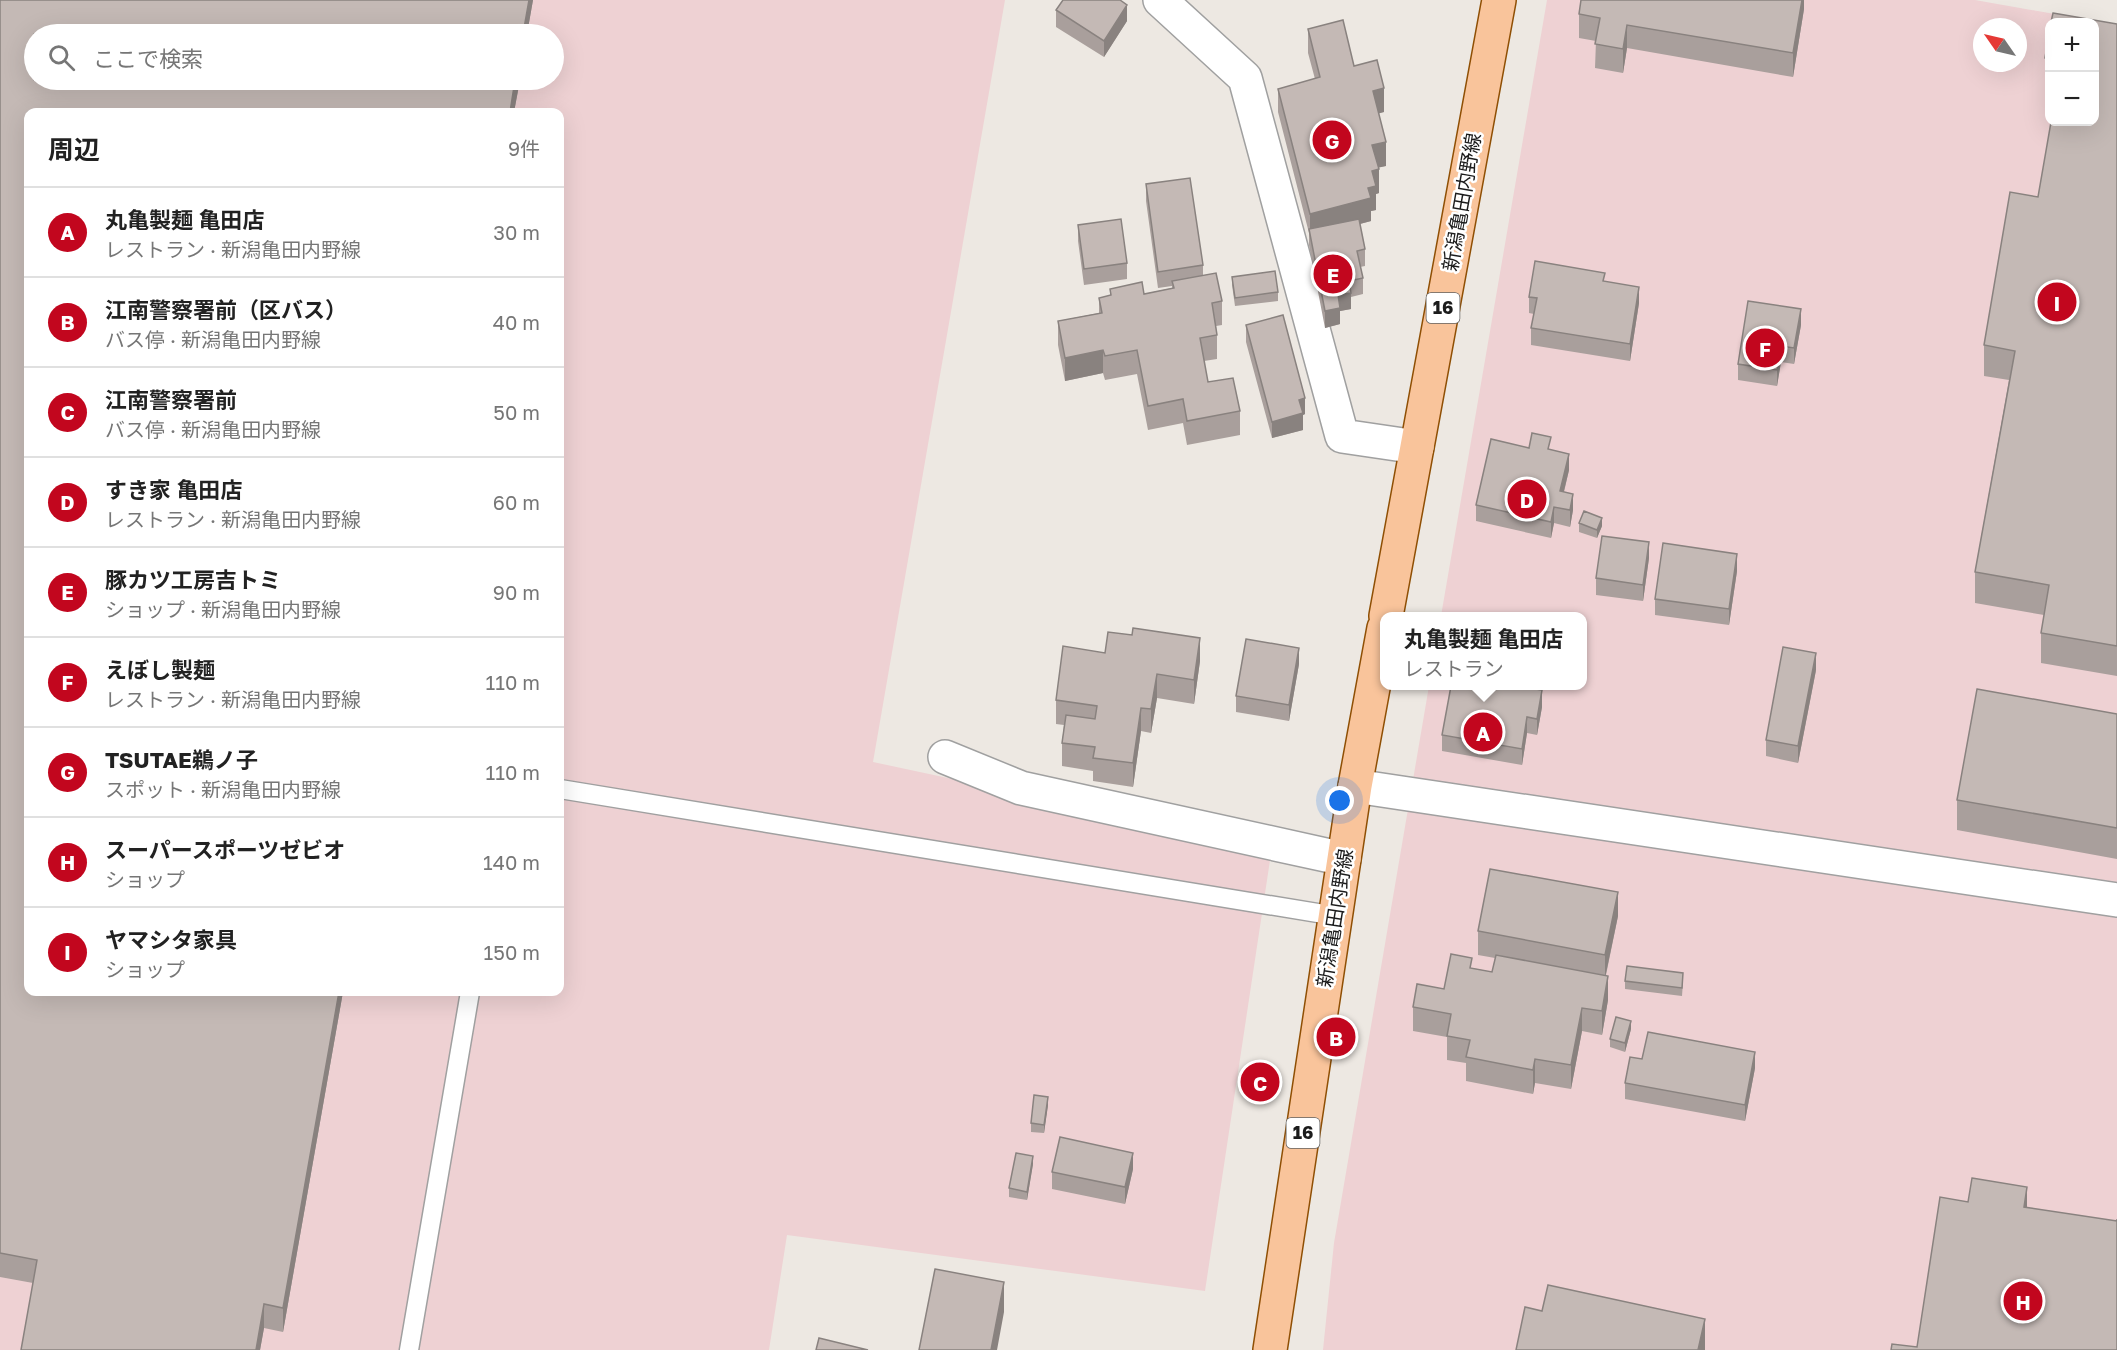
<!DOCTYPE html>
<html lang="ja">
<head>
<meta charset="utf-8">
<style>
	:root { --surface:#fff; --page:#f6f6f6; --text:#222; --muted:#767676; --line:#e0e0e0; --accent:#c2061e }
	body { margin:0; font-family:"Golos Text","Noto Sans JP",sans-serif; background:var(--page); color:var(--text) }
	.controls { position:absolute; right:18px; top:18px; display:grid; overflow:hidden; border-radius:12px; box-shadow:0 6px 24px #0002 }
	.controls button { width:54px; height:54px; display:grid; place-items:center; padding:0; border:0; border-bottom:2px solid var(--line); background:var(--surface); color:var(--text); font:30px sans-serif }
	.compass { position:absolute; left:1973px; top:18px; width:54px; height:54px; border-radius:50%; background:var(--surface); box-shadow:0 6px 24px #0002; rotate:304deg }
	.you { position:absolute; left:1340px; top:801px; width:21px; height:21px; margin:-15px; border:4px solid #fff; border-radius:50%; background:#1a73e8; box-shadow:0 0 0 9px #1a73e833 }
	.badge { display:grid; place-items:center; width:39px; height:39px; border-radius:50%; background:var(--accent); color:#fff; font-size:20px; font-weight:700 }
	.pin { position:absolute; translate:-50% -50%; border:3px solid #fff; box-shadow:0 2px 6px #0006 }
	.popup { position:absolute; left:1380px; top:612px; width:207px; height:78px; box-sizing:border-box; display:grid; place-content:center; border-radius:12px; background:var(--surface); filter:drop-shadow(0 2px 4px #0005); font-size:20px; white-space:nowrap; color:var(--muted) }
	.popup b { font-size:22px; color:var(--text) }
	.popup::after { content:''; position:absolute; left:50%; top:100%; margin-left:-12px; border:12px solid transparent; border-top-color:var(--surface) }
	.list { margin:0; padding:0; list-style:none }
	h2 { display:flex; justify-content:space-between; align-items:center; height:78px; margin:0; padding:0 24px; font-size:26px }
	h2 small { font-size:20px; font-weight:400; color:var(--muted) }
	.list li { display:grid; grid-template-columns:39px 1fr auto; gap:18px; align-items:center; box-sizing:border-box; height:90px; padding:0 24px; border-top:2px solid var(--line) }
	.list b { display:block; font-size:22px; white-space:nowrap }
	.list p { margin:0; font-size:20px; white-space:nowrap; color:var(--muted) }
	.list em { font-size:20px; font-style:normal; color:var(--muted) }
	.icon { flex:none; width:33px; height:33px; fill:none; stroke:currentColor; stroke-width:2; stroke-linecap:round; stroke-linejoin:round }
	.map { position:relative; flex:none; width:2117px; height:1350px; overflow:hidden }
	.search { position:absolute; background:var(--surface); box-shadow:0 6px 24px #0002; left:24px; top:24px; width:540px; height:66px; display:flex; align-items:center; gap:15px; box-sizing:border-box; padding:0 21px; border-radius:33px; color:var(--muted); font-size:22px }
	.panel { position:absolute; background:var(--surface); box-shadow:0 6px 24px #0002; left:24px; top:108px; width:540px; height:888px; border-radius:12px }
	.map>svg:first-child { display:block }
	.commercial { fill:#eed1d3; fill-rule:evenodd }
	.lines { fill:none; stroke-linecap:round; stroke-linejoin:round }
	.lane-casing { stroke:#a0a0a0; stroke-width:21 }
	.street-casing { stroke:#a0a0a0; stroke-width:36 }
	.primary-casing { stroke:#8f4f04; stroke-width:36 }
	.lane { stroke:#fff; stroke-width:18 }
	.street { stroke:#fff; stroke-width:33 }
	.primary { stroke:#f9c49b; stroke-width:33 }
	.wall { fill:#a99f9c }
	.shaded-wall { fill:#89827f }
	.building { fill:#c4b9b5; stroke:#89827f; stroke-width:1.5 }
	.labels { text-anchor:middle; stroke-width:5; stroke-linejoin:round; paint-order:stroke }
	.shield { fill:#fff; stroke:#606060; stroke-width:1.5 }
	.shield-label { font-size:18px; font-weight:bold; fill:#1c1c1c }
	.street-label { font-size:20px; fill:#1c1c1c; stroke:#fff }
</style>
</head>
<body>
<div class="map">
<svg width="2117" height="1350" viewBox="0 0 2117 1350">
	<rect width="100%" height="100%" fill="#ede8e2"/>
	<path class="commercial" d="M0,0H1005L873,762L1272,847L1205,1291L787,1235L769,1350H0ZM34,34H554V80H34ZM28,112H560V992H28Z
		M1547,0H1975L2117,25V1350H1323L1334,1243L1429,686H1582V616H1441ZM2050,22H2094V122H2050ZM1982,27H2018V63H1982Z"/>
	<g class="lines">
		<defs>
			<path id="lane" d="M560,789L1336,916
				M409,1350L470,992"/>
			<path id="street" d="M1160,0L1245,78L1342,436L1417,447
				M945,757L1021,788L1344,859
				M1355,786L2117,900"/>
			<path id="primary" d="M1386,616L1499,0
				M1270,1350L1355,786L1384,628"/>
		</defs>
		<use href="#lane" class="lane-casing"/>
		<use href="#street" class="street-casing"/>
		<use href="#primary" class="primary-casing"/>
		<use href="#lane" class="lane"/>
		<use href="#street" class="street"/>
		<use href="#primary" class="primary"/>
	</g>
	<path class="wall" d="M0,0H533L527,34H34L520,80L514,112H28L343,992L283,1332L264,1328L260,1350H21L33,1283L0,1277Z
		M1804,0V9L1793,77L1627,48L1623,73L1595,68L1596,41L1579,38V14Z
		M1056,10L1127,21L1104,57L1056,27Z
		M2117,24V676L2041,663V633L2044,615L1975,603V572L2009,380L1984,376V345Z
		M1308,29L1354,66L1384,112L1378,113L1386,166L1379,167V193L1376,194V210L1371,211V221L1360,224L1365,249V266L1360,267L1363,278V294L1351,297V309L1340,311V324L1325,328L1309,245V233L1278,112V89L1315,79L1308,53Z
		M2049,33V89H2045V58Z
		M1146,184L1203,265V275L1222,301V325L1216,326L1217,335V359L1204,361L1208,382L1240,411V435L1187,445L1183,423L1148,430L1137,374L1105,380L1103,373L1065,381L1058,345V321L1099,313V298L1110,296V289L1144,294L1172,288V286L1158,288L1146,201Z
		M1078,225L1127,263V279L1084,285L1078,241Z
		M1232,277L1278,292V301L1235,306L1232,285Z
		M1605,281L1639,303L1630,361L1531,345V328L1534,314L1529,313V297Z
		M1246,325L1305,414L1303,415V430L1272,438L1246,342Z
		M1801,325L1794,364L1781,362L1777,386L1738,380V364Z
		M1529,448L1551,450L1569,470L1564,492L1573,510L1570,527L1554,523L1551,538L1476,521V505Z
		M1579,523L1602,526L1597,538L1579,532Z
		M1649,558L1643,601L1596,595V578Z
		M1737,571L1729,625L1655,615V599Z
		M1200,661L1194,704L1157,698L1151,733L1141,731L1133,787L1093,781V771L1062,766V743L1064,725L1056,724V700Z
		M1299,664L1289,721L1236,712V696Z
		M1816,670L1798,763L1766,756V740Z
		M1519,686L1542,707L1537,735L1527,733L1522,765L1442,751V735Z
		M2117,714V859L1957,830V800Z
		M1618,916L1606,975L1608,1000L1602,1035L1582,1031L1571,1089L1535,1083L1533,1094L1466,1081V1063L1447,1060V1037L1413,1031V1007L1444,989L1472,968L1492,972L1495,958L1478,955V931Z
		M1625,981L1683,982L1682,996L1625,989Z
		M1631,1029L1625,1052L1610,1047V1039Z
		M1642,1059L1755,1068L1745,1121L1625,1099V1083Z
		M1048,1105L1044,1133L1031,1132V1123Z
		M1033,1164L1027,1200L1009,1197V1188Z
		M1133,1169L1125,1204L1052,1189V1172Z"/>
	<path class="shaded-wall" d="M529,0H533L527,34H523Z
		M1802,0H1804V9L1793,77V53Z
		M1127,5V21L1104,57V41Z
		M1627,25V48L1623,73V49Z
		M515,80H520L514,112H510Z
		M1384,88V112L1373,115V91Z
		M1386,142V166L1372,169V145Z
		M1379,169V193L1376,194V210L1371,211V221L1310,237V214L1368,188L1372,171Z
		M1639,287V303L1630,361V344Z
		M1351,293V309L1340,311V324L1325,328V311L1338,295Z
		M1801,309V325L1794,364V348Z
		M1781,346V362L1777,386V370Z
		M1103,350V373L1065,381V358Z
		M1305,398V414L1303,415V430L1272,438V422L1299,400Z
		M1569,454V470L1560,507V491Z
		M1573,494V510L1570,527V510Z
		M1554,507V523L1551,538V522Z
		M1602,518V526L1597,538V530Z
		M1649,542V558L1643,601V585Z
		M1737,554V571L1729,625V609Z
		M1200,638V661L1194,704V680Z
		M1299,648V664L1289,721V705Z
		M1816,653V670L1798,763V746Z
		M1157,674V698L1151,733V709Z
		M1542,690V707L1537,735V719Z
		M1141,708V731L1133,787V763Z
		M1527,717V733L1522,765V749Z
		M1618,892V916L1605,978V955Z
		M1608,976V1000L1602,1035V1011Z
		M339,992H343L283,1332V1308Z
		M1582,1008V1031L1571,1089V1065Z
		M1631,1021V1029L1625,1052V1043Z
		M1755,1052V1068L1745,1121V1105Z
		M1535,1059V1083L1533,1094V1070Z
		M1048,1097V1105L1044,1133V1125Z
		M1133,1153V1169L1125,1204V1187Z
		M1033,1156V1164L1027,1200V1192Z
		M2027,1187V1217L2024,1207Z
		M1004,1282V1312L997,1350H991Z
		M264,1304V1328L260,1350H256Z
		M1705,1319V1350H1698Z"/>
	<path class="building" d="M0,0H529L523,34H34V80H515L510,112H28V992H339L283,1308L264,1304L256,1350H21L37,1260L0,1253Z
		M1063,0H1120L1127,5L1104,41L1056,10Z
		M1581,0H1802L1793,53L1627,25L1623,49L1595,44L1600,18L1579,14Z
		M2053,13L2117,24V646L2041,633L2049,585L1975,572L2015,351L1984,345L2010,192L2038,197L2051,122H2094V22H2051Z
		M1343,20L1354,66L1377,60L1384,88L1373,91L1386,142L1372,145L1379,169L1372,171L1376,186L1368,188L1371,198L1310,214L1278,89L1320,77L1308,29Z
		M2049,33V59L2045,58Z
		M1190,178L1203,265L1158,272L1146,184Z
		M1121,219L1127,263L1084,269L1078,225Z
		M1359,219L1365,249L1357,251L1363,278L1349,281L1351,293L1338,295L1340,308L1325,311L1309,229Z
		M1535,261L1605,273L1603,281L1639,287L1630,344L1531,328L1537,298L1529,297Z
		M1275,271L1278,292L1235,298L1232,277Z
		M1216,273L1222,301L1212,303L1217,335L1200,338L1208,382L1233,378L1240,411L1187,421L1183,399L1148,406L1137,350L1105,356L1103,350L1065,358L1058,321L1102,313L1099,298L1111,295L1110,289L1142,282L1144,294L1174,288L1172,281Z
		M1748,301L1801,309L1794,348L1781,346L1777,370L1738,364Z
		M1283,315L1305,398L1299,400L1303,413L1272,422L1246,325Z
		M1532,433L1551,437L1548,449L1569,454L1560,491L1573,494L1570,510L1554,507L1551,522L1476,505L1491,439L1529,448Z
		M1584,511L1602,518L1597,530L1579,523Z
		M1602,536L1649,542L1643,585L1596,578Z
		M1663,543L1737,554L1729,609L1655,599Z
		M1133,628L1200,638L1194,680L1157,674L1151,709L1141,708L1133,763L1093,758L1095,747L1062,743L1066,715L1095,719L1097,706L1056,700L1063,646L1105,653L1108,632L1132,635Z
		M1246,639L1299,648L1289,705L1236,696Z
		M1783,647L1816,653L1798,746L1766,740Z
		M1451,686H1517L1542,690L1537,719L1527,717L1522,749L1442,735Z
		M1977,689L2117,714V828L1957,800Z
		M1490,869L1618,892L1605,955L1478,931Z
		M1451,954L1472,958L1470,968L1492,972L1496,955L1608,976L1602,1011L1582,1008L1571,1065L1535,1059L1533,1070L1466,1057L1470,1040L1447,1036L1451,1014L1413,1007L1417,984L1444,989Z
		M1627,966L1683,973L1682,988L1625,981Z
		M1616,1017L1631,1021L1625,1043L1610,1039Z
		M1648,1032L1755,1052L1745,1105L1625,1083L1630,1057L1642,1059Z
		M1034,1095L1048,1097L1044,1125L1031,1123Z
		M1060,1137L1133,1153L1125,1187L1052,1172Z
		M1016,1153L1033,1156L1027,1192L1009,1188Z
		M1972,1178L2027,1187L2024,1207L2117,1221V1219V1350H1891L1892,1344L1917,1347L1940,1197L1968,1202Z
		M935,1269L1004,1282L991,1350H919Z
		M1548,1285L1705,1319L1698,1350H1516L1525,1307L1542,1311Z
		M819,1338L868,1350H816Z"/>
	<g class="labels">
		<g class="shield">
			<rect x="1426.5" y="293" width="33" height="30" rx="4.5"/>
			<rect x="1286.5" y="1118" width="33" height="30" rx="4.5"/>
		</g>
		<g class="shield-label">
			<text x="1443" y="314">16</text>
			<text x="1303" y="1139">16</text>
		</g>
		<g class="street-label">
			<text transform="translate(1462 202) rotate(-80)" y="7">新潟亀田内野線</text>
			<text transform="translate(1335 918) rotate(-81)" y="7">新潟亀田内野線</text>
		</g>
	</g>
</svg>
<div class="controls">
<button>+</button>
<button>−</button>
</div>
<svg class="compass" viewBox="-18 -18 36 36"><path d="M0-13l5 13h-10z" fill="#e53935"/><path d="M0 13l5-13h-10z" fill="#767676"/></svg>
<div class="you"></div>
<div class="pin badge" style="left:1483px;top:732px">A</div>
<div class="popup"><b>丸亀製麺 亀田店</b>レストラン</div>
<div class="pin badge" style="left:1336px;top:1037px">B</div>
<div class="pin badge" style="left:1260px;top:1082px">C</div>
<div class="pin badge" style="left:1527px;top:499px">D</div>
<div class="pin badge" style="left:1333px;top:274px">E</div>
<div class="pin badge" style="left:1765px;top:348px">F</div>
<div class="pin badge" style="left:1332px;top:140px">G</div>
<div class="pin badge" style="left:2023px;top:1301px">H</div>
<div class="pin badge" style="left:2057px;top:302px">I</div>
<div class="search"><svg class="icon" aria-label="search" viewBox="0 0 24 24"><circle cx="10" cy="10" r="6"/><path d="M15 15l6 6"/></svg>ここで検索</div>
<section class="panel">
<h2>周辺<small>9件</small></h2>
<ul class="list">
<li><span class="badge">A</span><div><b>丸亀製麺 亀田店</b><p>レストラン · 新潟亀田内野線</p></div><em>30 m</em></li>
<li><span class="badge">B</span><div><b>江南警察署前（区バス）</b><p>バス停 · 新潟亀田内野線</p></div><em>40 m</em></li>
<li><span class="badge">C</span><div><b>江南警察署前</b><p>バス停 · 新潟亀田内野線</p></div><em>50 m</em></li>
<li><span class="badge">D</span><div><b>すき家 亀田店</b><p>レストラン · 新潟亀田内野線</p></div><em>60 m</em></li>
<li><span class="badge">E</span><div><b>豚カツ工房吉トミ</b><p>ショップ · 新潟亀田内野線</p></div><em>90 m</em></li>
<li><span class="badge">F</span><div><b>えぼし製麺</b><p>レストラン · 新潟亀田内野線</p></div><em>110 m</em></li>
<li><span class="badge">G</span><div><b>TSUTAE鵜ノ子</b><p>スポット · 新潟亀田内野線</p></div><em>110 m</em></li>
<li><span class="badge">H</span><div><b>スーパースポーツゼビオ</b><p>ショップ</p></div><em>140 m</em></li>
<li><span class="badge">I</span><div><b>ヤマシタ家具</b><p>ショップ</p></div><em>150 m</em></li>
</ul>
</section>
</div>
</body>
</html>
